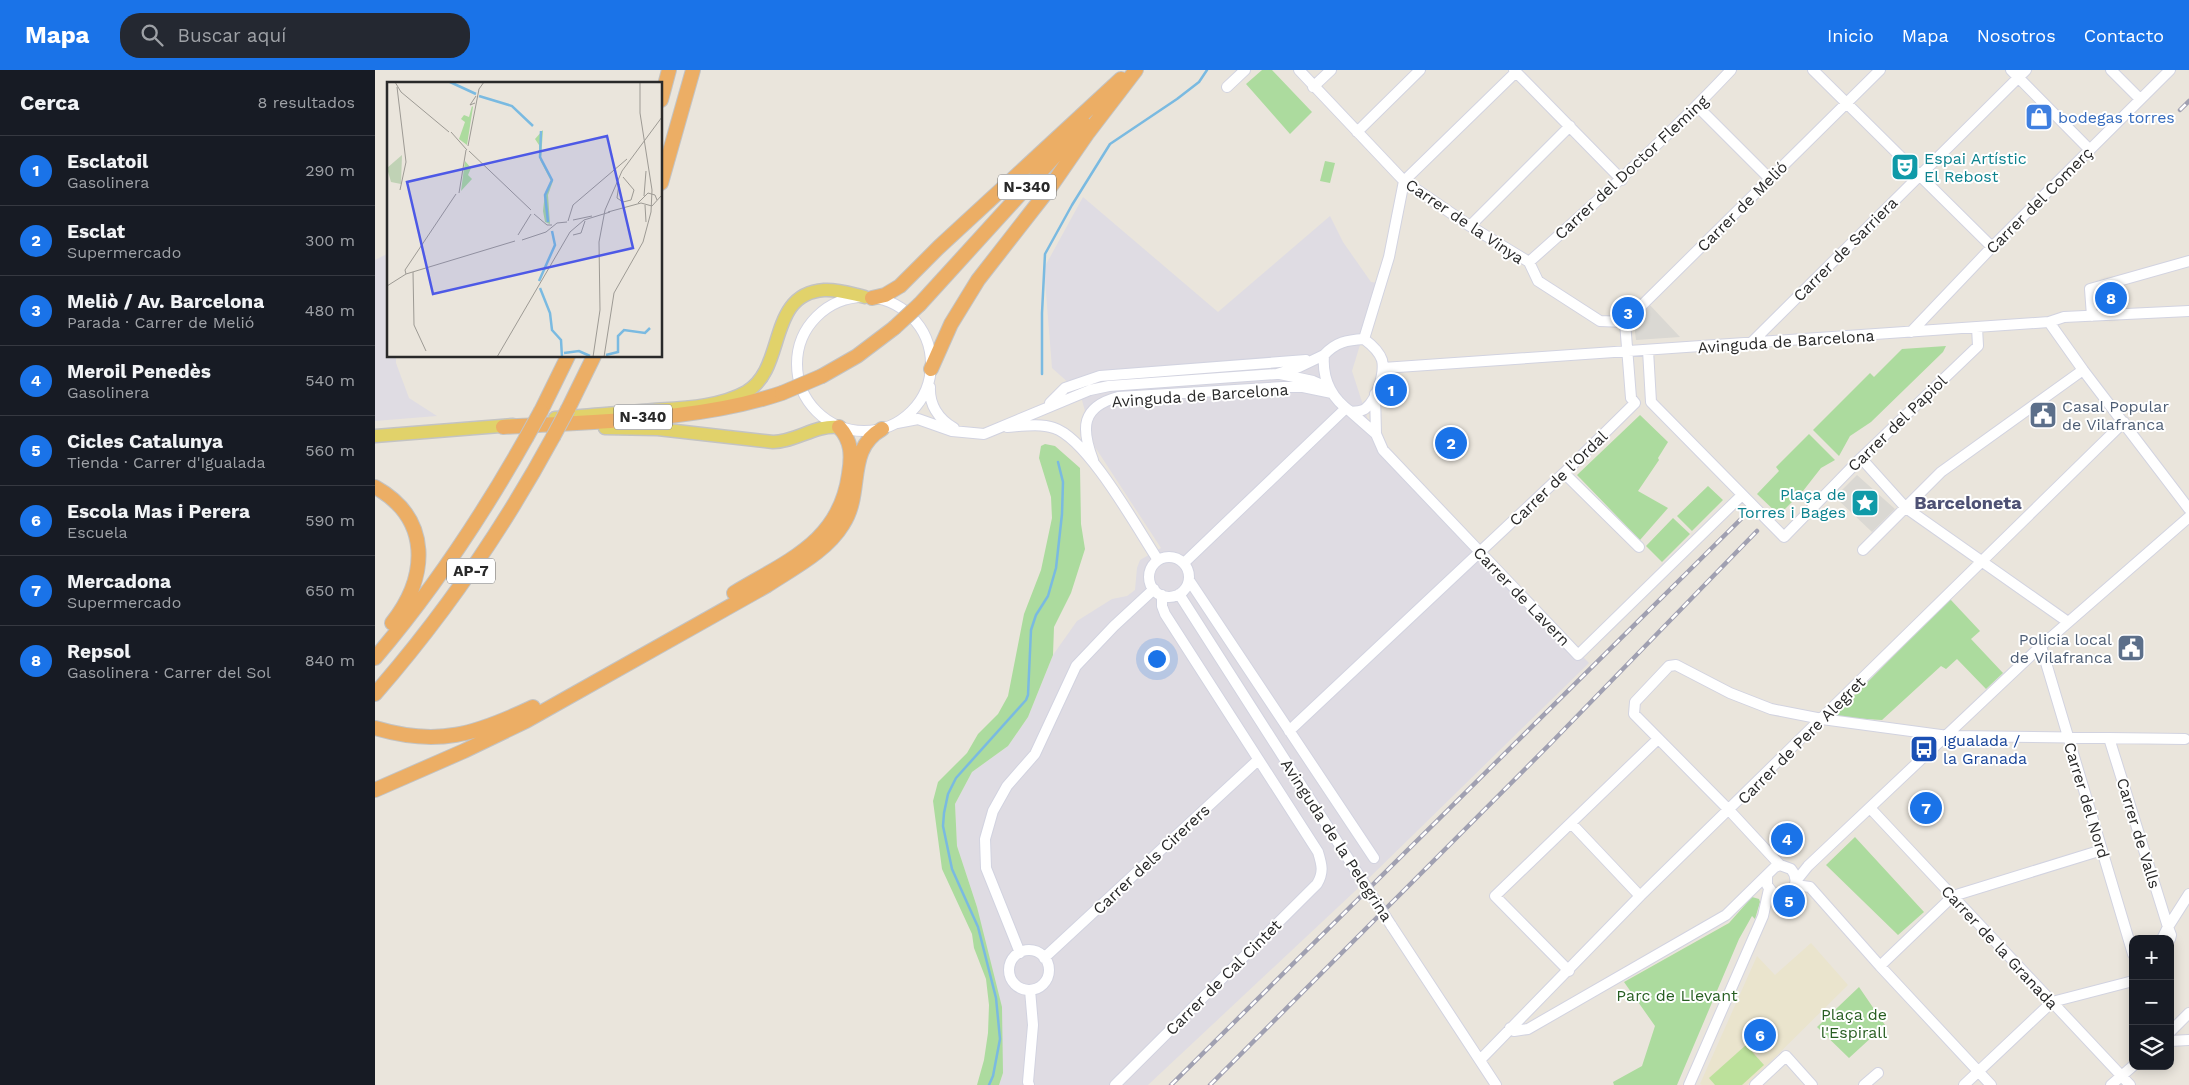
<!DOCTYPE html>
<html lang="es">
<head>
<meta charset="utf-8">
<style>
	:root { --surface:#171b24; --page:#242831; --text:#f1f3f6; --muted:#9ea1a6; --line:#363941; --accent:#1a73e8 }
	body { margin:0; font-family:"Work Sans",sans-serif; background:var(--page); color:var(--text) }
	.controls { position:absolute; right:15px; bottom:15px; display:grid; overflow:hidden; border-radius:10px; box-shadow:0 2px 12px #0003 }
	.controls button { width:45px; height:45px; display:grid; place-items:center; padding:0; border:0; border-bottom:1px solid var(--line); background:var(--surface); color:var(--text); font:25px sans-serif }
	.you { position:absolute; left:781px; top:588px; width:18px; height:18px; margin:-12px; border:4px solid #fff; border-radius:50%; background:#1a73e8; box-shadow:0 0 0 8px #1a73e833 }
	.badge { display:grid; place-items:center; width:32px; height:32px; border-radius:50%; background:var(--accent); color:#fff; font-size:16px; font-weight:700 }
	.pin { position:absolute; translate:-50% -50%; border:2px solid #fff; box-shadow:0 1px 5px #0006 }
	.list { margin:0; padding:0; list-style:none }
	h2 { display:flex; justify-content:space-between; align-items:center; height:65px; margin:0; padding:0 20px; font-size:21px }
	h2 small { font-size:16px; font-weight:400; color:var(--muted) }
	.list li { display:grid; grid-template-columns:32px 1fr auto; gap:15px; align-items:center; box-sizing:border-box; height:70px; padding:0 20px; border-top:1px solid var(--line) }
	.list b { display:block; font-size:19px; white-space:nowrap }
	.list p { margin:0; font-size:16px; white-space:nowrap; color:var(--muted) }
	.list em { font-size:16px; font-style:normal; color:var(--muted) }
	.icon { flex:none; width:28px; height:28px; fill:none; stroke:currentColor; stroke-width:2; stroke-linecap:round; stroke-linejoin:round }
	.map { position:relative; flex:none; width:1814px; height:1015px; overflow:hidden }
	header { display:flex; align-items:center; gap:30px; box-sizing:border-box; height:70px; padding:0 25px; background:var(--accent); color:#fff }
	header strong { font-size:24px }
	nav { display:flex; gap:28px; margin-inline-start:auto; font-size:18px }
	.search { width:350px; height:45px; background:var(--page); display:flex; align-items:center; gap:12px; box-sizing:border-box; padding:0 18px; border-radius:20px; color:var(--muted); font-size:19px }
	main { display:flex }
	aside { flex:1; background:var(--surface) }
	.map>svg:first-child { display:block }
	.industrial { fill:#dfdce3 }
	.education { fill:#eae4cd }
	.green { fill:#acdb9e }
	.pitch { fill:#bce19b }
	.plaza { fill:#dad8d3 }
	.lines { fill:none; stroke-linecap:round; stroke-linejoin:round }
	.stream { stroke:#7abae1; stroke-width:2.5 }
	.minor-casing { stroke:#d2d3e0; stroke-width:12 }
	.major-casing { stroke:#c3c3c3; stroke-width:15 }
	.highway-casing { stroke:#c3c3c3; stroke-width:16 }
	.minor { stroke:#fff; stroke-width:10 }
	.major { stroke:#e1d26a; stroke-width:12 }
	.highway { stroke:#ecae65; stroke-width:14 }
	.rail-casing { stroke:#a0a0b1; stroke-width:4.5 }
	.rail { stroke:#fff; stroke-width:2.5; stroke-dasharray:8; stroke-linecap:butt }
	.minor-bridge-casing { stroke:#d2d3e0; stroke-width:12; stroke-linecap:butt }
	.highway-bridge-casing { stroke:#c3c3c3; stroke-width:16; stroke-linecap:butt }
	.minor-bridge { stroke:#fff; stroke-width:10 }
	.highway-bridge { stroke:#ecae65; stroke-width:14 }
	.labels { text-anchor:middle; stroke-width:4; stroke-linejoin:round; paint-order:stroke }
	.shield { fill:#fff; stroke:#696969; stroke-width:1 }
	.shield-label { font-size:15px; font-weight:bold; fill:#292929 }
	.shop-label { font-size:16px; fill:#366cbe; stroke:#fff; text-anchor:start }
	.culture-label { font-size:16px; fill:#0d838f; stroke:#fff; text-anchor:start }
	.street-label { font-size:16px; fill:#292929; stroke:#fff }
	.service-label { font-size:16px; fill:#4e5e75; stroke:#fff; text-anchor:start }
	.transit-label { font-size:16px; fill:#164399; stroke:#fff; text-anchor:start }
	.park-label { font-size:16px; fill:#275e21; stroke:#fff }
	.neighbourhood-label { font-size:18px; font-weight:bold; fill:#4e5174; stroke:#fff }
	.inset-river { fill:none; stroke:#7abae1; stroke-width:2.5 }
	.inset-road { fill:none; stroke:#9d9a94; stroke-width:1 }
	.view { fill:#4d59e6; fill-opacity:0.15; stroke:#4d59e6; stroke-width:2.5 }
	.inset-edge { fill:none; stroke:#292929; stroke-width:2.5 }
</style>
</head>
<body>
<header>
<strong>Mapa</strong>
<div class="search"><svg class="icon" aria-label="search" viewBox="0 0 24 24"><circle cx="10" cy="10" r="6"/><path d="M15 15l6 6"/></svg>Buscar aquí</div>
<nav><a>Inicio</a><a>Mapa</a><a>Nosotros</a><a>Contacto</a></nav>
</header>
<main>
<aside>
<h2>Cerca<small>8 resultados</small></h2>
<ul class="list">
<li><span class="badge">1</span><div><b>Esclatoil</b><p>Gasolinera</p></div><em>290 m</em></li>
<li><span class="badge">2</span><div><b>Esclat</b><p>Supermercado</p></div><em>300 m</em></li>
<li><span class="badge">3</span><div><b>Meliò / Av. Barcelona</b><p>Parada · Carrer de Melió</p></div><em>480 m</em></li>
<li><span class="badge">4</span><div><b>Meroil Penedès</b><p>Gasolinera</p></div><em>540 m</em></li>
<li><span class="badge">5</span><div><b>Cicles Catalunya</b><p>Tienda · Carrer d'Igualada</p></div><em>560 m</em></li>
<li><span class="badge">6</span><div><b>Escola Mas i Perera</b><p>Escuela</p></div><em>590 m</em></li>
<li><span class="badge">7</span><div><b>Mercadona</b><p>Supermercado</p></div><em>650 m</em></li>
<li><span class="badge">8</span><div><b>Repsol</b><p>Gasolinera · Carrer del Sol</p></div><em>840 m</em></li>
</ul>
</aside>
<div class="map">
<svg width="1814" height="1015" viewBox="0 0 1814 1015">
	<rect width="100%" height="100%" fill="#eae5dc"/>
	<path class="industrial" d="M708,127L843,242L955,146L968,172L996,212L1004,213L977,301L999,369L1214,593L994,808L773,1015H624L628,1003L602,837L582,776L580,734L597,702L633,676L653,647L678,585L702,551L737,529L752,526L760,520L762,498L765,490L786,478L720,377L705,323L677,298L669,198Z
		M14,183V286H21V293L34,328L62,346L0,351V190Z"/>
	<path class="education" d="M1436,873L1473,915L1372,1015H1327L1325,1014L1382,886L1400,905Z"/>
	<path class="green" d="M887,0H897L937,42L915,64L871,14Z
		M950,91L960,93L955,113L945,111Z
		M1571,276L1568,282L1496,352L1475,366L1464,386L1438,360L1495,303L1499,307L1527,279Z
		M1265,345L1293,372L1283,388L1284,390L1263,421L1293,438L1265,470L1202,405Z
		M1434,364L1460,390L1446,398L1428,421L1404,445L1382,424L1404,401L1401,397Z
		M670,374L680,376L705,398L706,454L710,479L696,523L679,557L678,585L653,647L633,676L597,702L580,734L582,776L602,837L627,937L628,1003L624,1015H602L609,990L613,963L614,935L611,909L599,878L597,864L567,799L558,731L563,712L592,683L603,664L623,644L633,626L649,544L666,500L677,448L676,427L664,388L666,376Z
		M1333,416L1348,430L1317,461L1302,446Z
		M1298,448L1315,464L1287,492L1271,476Z
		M1575,529L1605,561L1596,569L1628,603L1611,619L1582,589L1571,599L1566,596L1507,650L1458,647Z
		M1480,767L1549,842L1523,865L1451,795Z
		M1377,827L1384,829L1385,832L1380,849L1377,846L1364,869L1302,1015H1239L1238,1012L1267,996L1280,956L1249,912L1354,853Z
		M1484,917L1510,955L1474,988L1442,957Z"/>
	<path class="pitch" d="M1371,975L1389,995L1367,1015H1340L1334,1008Z"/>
	<path class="plaza" d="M1273,233L1305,267L1261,270L1259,254Z
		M1482,405L1520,439L1497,462L1460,427Z"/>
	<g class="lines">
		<path class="stream" d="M667,304V243L670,184L697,135L735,74L802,29L824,12L832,0
			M614,1015L618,1006L625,969L621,928L603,857L577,799L568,756L569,743L573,724L581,708L651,630L653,625L656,560L661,545L673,526L681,498L687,444L688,412L683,392"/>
		<defs>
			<path id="minor" d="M924,0L1029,111L1095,156L1154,192L1163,211L1225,251L1250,252
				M1139,0L1247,110
				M1438,0L1617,177
				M1636,0L1714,79
				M1736,0L1765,29
				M852,17L870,0
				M938,17L956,0
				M1322,36L1395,109
				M982,62L1045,0
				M1095,156L1195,56
				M1154,192C1224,130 1292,68 1356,0
				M422 294a67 67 0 1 1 134 0a67 67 0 1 1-134 0Z
				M1717,246L1715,219L1814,191
				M1674,252L1708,300L1814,439
				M1536,262L1617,177L1795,0
				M989,269L1014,187L1029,111L1141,2
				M989,269C997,275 1004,281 1007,290C1010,303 1002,329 991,338C987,342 982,341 976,342C956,328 947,309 949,285C961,272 972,270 989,269Z
				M1375,274L1651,0
				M1273,280L1276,332L1409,467L1486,388L1603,276L1602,257
				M1008,298L1674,252L1689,247L1814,241
				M905,304L938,311L954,318
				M555,317C554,334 563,349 579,358
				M1000,324L1001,364L1008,380L1203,585L1366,426
				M675,333L690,318L725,306L931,290
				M1260,333L1256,328L1250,252L1505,0
				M976,342L1001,364
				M522,353L543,349L577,361L609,364L715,320L734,316L902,304L924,297L949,285
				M632,357C647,356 665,353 679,358C713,369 762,458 783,490
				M1486,388L1531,438L1693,552
				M718,390C706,358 706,337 743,327L908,317H928L957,323
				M1189,403L1264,477
				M1488,480L1566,402L1708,300
				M774 507a20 20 0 1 1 40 0a20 20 0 1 1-40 0Z
				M809,493L971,338
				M814,510L999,788
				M804,524L976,793
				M1666,576L1758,884
				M914,661L1189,403L1260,333
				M1734,668L1793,857L1787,869
				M1495,738L1755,1015
				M1196,753L1265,826
				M1405,795L1354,740L1259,644L1260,632L1294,596L1301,595L1355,623L1396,639L1447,649L1573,666L1810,669
				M1421,811L1433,796L1666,576L1814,447
				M1420,815L1435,817L1505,896L1616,1015
				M1016,855L1121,1015
				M1795,869L1796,865L1793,857L1814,824
				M634 900a20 20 0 1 1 40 0a20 20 0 1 1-40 0Z
				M645,883L611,798L610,769L618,741L632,716L660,684L701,596L739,556L779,519
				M669,888L883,690
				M1505,896L1578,826L1727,780
				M1194,901L1120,826L1283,669
				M1135,958L1139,961L1153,959L1351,845L1400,797L1405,795L1416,799C1424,809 1421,820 1409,825L1398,823L1392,815V805
				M1795,962L1814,943
				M1795,971L1814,970
				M1105,990L1265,826L1749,352
				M654,1015L653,1012L658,955L655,920
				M740,1015L942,814C949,802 947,795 943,782L790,544L787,536V525
				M1314,1015L1388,846L1394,819
				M1380,1015L1411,986L1437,1015
				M1489,1015L1503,1003
				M1589,1015L1677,932L1758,911
				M1736,1015L1758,996"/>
			<path id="major" d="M180,348C213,345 246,343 278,340C309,338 344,337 371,322C412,299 391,224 449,220C463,219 477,224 490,227
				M230,358L283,359L398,372C421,372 441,354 464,357
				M0,366L138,355"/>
			<path id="highway" d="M286,30L294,0
				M286,113L318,0
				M497,228L510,225L525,216L564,177L746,9
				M545,234L709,54
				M556,299L576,254L603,210L674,119L712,64L761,0
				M447,306L482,286L519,258
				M193,339L219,286
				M166,341L193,286
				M128,357C218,351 321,352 407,323
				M0,417C57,449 53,507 17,553
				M359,523C412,491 465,472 474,404C477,386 477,371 464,357
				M0,588C58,520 107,446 151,368
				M0,624C68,546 128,459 178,367
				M0,658C63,677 101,664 158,637
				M0,720L89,681L151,651L391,516C418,498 451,482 468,454C489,422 470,380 507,359"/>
		</defs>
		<use href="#minor" class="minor-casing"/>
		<use href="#major" class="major-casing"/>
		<use href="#highway" class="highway-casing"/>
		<use href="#minor" class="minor"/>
		<use href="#major" class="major"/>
		<use href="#highway" class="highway"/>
		<defs>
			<path id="rail" d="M1805,40L1814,31
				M796,1015L1366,449
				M835,1015L1176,673L1382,461"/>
		</defs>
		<use href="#rail" class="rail-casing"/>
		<use href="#rail" class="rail"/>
		<defs>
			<path id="minor-bridge" d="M976,793L1016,855"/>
			<path id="highway-bridge" d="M519,258L545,234
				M407,323L447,306
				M178,367L193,339
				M151,368L166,341"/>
		</defs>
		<use href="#minor-bridge" class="minor-bridge-casing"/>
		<use href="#highway-bridge" class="highway-bridge-casing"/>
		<use href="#minor-bridge" class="minor-bridge"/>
		<use href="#highway-bridge" class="highway-bridge"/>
	</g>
	<defs>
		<symbol id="shop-square" viewBox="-11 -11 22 22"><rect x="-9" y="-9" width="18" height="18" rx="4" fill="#3f7fe0" stroke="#fff"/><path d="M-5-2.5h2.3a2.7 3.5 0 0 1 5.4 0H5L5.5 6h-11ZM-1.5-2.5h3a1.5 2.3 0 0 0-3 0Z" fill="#fff"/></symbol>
		<symbol id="theatre-square" viewBox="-11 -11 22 22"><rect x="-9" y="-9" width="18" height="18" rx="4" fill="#0f9aa8" stroke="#fff"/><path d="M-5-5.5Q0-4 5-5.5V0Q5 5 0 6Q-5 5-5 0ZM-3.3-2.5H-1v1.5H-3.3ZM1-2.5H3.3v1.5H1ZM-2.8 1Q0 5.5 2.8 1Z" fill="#fff"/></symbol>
		<symbol id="civic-square" viewBox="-11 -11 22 22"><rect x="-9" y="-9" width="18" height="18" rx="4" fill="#5c6f8a" stroke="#fff"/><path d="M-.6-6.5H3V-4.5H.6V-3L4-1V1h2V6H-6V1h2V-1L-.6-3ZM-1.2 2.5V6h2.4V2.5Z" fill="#fff"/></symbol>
		<symbol id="sight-square" viewBox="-11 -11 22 22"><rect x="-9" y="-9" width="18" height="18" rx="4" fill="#0f9aa8" stroke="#fff"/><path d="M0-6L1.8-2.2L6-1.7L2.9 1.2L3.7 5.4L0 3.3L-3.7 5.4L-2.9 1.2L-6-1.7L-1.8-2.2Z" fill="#fff"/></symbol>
		<symbol id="bus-square" viewBox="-11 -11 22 22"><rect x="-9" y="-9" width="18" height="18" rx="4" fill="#1a4fb4" stroke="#fff"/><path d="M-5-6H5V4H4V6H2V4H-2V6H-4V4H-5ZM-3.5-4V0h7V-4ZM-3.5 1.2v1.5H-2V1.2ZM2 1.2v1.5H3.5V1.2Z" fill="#fff"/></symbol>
	</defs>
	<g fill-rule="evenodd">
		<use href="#shop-square" x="1648" y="31" width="32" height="32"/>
		<use href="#theatre-square" x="1514" y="81" width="32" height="32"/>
		<use href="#civic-square" x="1652" y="329" width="32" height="32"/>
		<use href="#sight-square" x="1474" y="417" width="32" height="32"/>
		<use href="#civic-square" x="1740" y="562" width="32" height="32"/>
		<use href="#bus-square" x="1533" y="663" width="32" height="32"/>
	</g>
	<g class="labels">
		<g class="shield">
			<rect x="623" y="104.5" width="58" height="25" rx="4"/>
			<rect x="239" y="334.5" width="58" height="25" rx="4"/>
			<rect x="72" y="488.5" width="48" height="25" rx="4"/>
		</g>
		<g class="shield-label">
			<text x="652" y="122">N-340</text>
			<text x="268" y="352">N-340</text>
			<text x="96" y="506">AP-7</text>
		</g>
		<g class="shop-label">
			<text x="1683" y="53">bodegas torres</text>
		</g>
		<g class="culture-label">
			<text x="1549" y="94">Espai Artístic<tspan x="1549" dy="18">El Rebost</tspan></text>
			<text x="1471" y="430" text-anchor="end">Plaça de<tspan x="1471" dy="18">Torres i Bages</tspan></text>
		</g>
		<g class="street-label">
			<text transform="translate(1256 97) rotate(-43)" y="6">Carrer del Doctor Fleming</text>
			<text transform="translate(1664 130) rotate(-45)" y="6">Carrer del Comerç</text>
			<text transform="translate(1367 136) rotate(-45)" y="6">Carrer de Melió</text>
			<text transform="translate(1090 151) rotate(34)" y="6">Carrer de la Vinya</text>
			<text transform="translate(1470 179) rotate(-45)" y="6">Carrer de Sarriera</text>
			<text transform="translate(1411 271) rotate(-4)" y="6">Avinguda de Barcelona</text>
			<text transform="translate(825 325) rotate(-4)" y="6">Avinguda de Barcelona</text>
			<text transform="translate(1522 353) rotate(-44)" y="6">Carrer del Papiol</text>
			<text transform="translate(1183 408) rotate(-44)" y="6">Carrer de l'Ordal</text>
			<text transform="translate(1147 526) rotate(46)" y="6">Carrer de Lavern</text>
			<text transform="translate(1426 670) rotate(-45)" y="6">Carrer de Pere Alegret</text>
			<text transform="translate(1712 730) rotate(73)" y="6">Carrer del Nord</text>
			<text transform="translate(1764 763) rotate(73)" y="6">Carrer de Valls</text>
			<text transform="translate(962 770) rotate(57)" y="6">Avinguda de la Pelegrina</text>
			<text transform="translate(776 789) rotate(-43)" y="6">Carrer dels Cirerers</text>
			<text transform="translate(1625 877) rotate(47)" y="6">Carrer de la Granada</text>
			<text transform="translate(848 907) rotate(-45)" y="6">Carrer de Cal Cintet</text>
		</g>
		<g class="service-label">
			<text x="1687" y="342">Casal Popular<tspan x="1687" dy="18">de Vilafranca</tspan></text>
			<text x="1737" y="575" text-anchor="end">Policia local<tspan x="1737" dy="18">de Vilafranca</tspan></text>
		</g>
		<g class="transit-label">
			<text x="1568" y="676">Igualada /<tspan x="1568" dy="18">la Granada</tspan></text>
		</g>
		<g class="park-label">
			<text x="1302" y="931">Parc de Llevant</text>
			<text x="1479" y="950">Plaça de<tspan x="1479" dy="18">l'Espirall</tspan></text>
		</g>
		<g class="neighbourhood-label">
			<text x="1593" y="439">Barceloneta</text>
		</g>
	</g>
	<g transform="translate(12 12)">
		<rect width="275" height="275" fill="#eae5dc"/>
		<path d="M85,24L86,25L80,63L72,57L78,40L74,37L77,33L82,35ZM156,48L154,77L166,99L161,113L163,142L158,140L156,129L158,111L164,99L153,78L152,63L148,57ZM78,79L84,86L81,93L85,97L74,109Z" fill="#acdb9e"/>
		<path d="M15,73L14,102L4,100L0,86Z" fill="#c0d2b5"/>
		<path class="inset-river" d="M63,0L89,12M92,14L125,24L146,44M154,49L153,75L165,98L158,113L161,140M152,199L168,163L165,149M153,206L163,231L165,248L174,258L175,275M177,271L192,269L203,274M219,273L231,270V254L237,248L258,251L263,246"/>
		<path class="inset-road" d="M8,0L14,10L62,50M10,5L19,80L13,108M88,21L83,23L89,14M64,50L80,68M81,64L92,7L97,0M82,69L144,128M232,102L230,116L236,120L244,118L247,108L236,95M72,111L79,68M257,114L259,89M251,121L261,111L268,113L270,118M258,123L259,140M221,130L254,121L265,124L274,114M147,132L160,143H165M186,138L205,134M181,139L186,123L240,77M131,153L144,132M186,153L194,151L198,139M135,158L159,150L170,141L180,140M26,190L27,243L39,269M19,192L18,188L69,112M0,204L19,192L128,159M110,275L183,150L197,138L223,130M206,275L213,228L212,160L218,128L235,89L275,35M217,275L227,211L256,160L264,130L265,108L253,31V0"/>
		<path class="view" d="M220,54L246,166L46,212L20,100Z"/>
		<rect width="275" height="275" class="inset-edge"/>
	</g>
</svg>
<div class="controls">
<button>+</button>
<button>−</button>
<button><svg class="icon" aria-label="layers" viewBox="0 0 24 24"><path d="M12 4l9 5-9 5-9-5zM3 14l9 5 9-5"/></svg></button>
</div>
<div class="you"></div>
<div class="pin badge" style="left:1016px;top:320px">1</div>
<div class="pin badge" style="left:1076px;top:373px">2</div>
<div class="pin badge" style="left:1253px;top:243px">3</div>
<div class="pin badge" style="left:1412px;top:769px">4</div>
<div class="pin badge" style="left:1414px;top:831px">5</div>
<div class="pin badge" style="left:1385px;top:965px">6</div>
<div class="pin badge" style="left:1551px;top:738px">7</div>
<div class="pin badge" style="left:1736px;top:228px">8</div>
</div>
</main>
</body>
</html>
